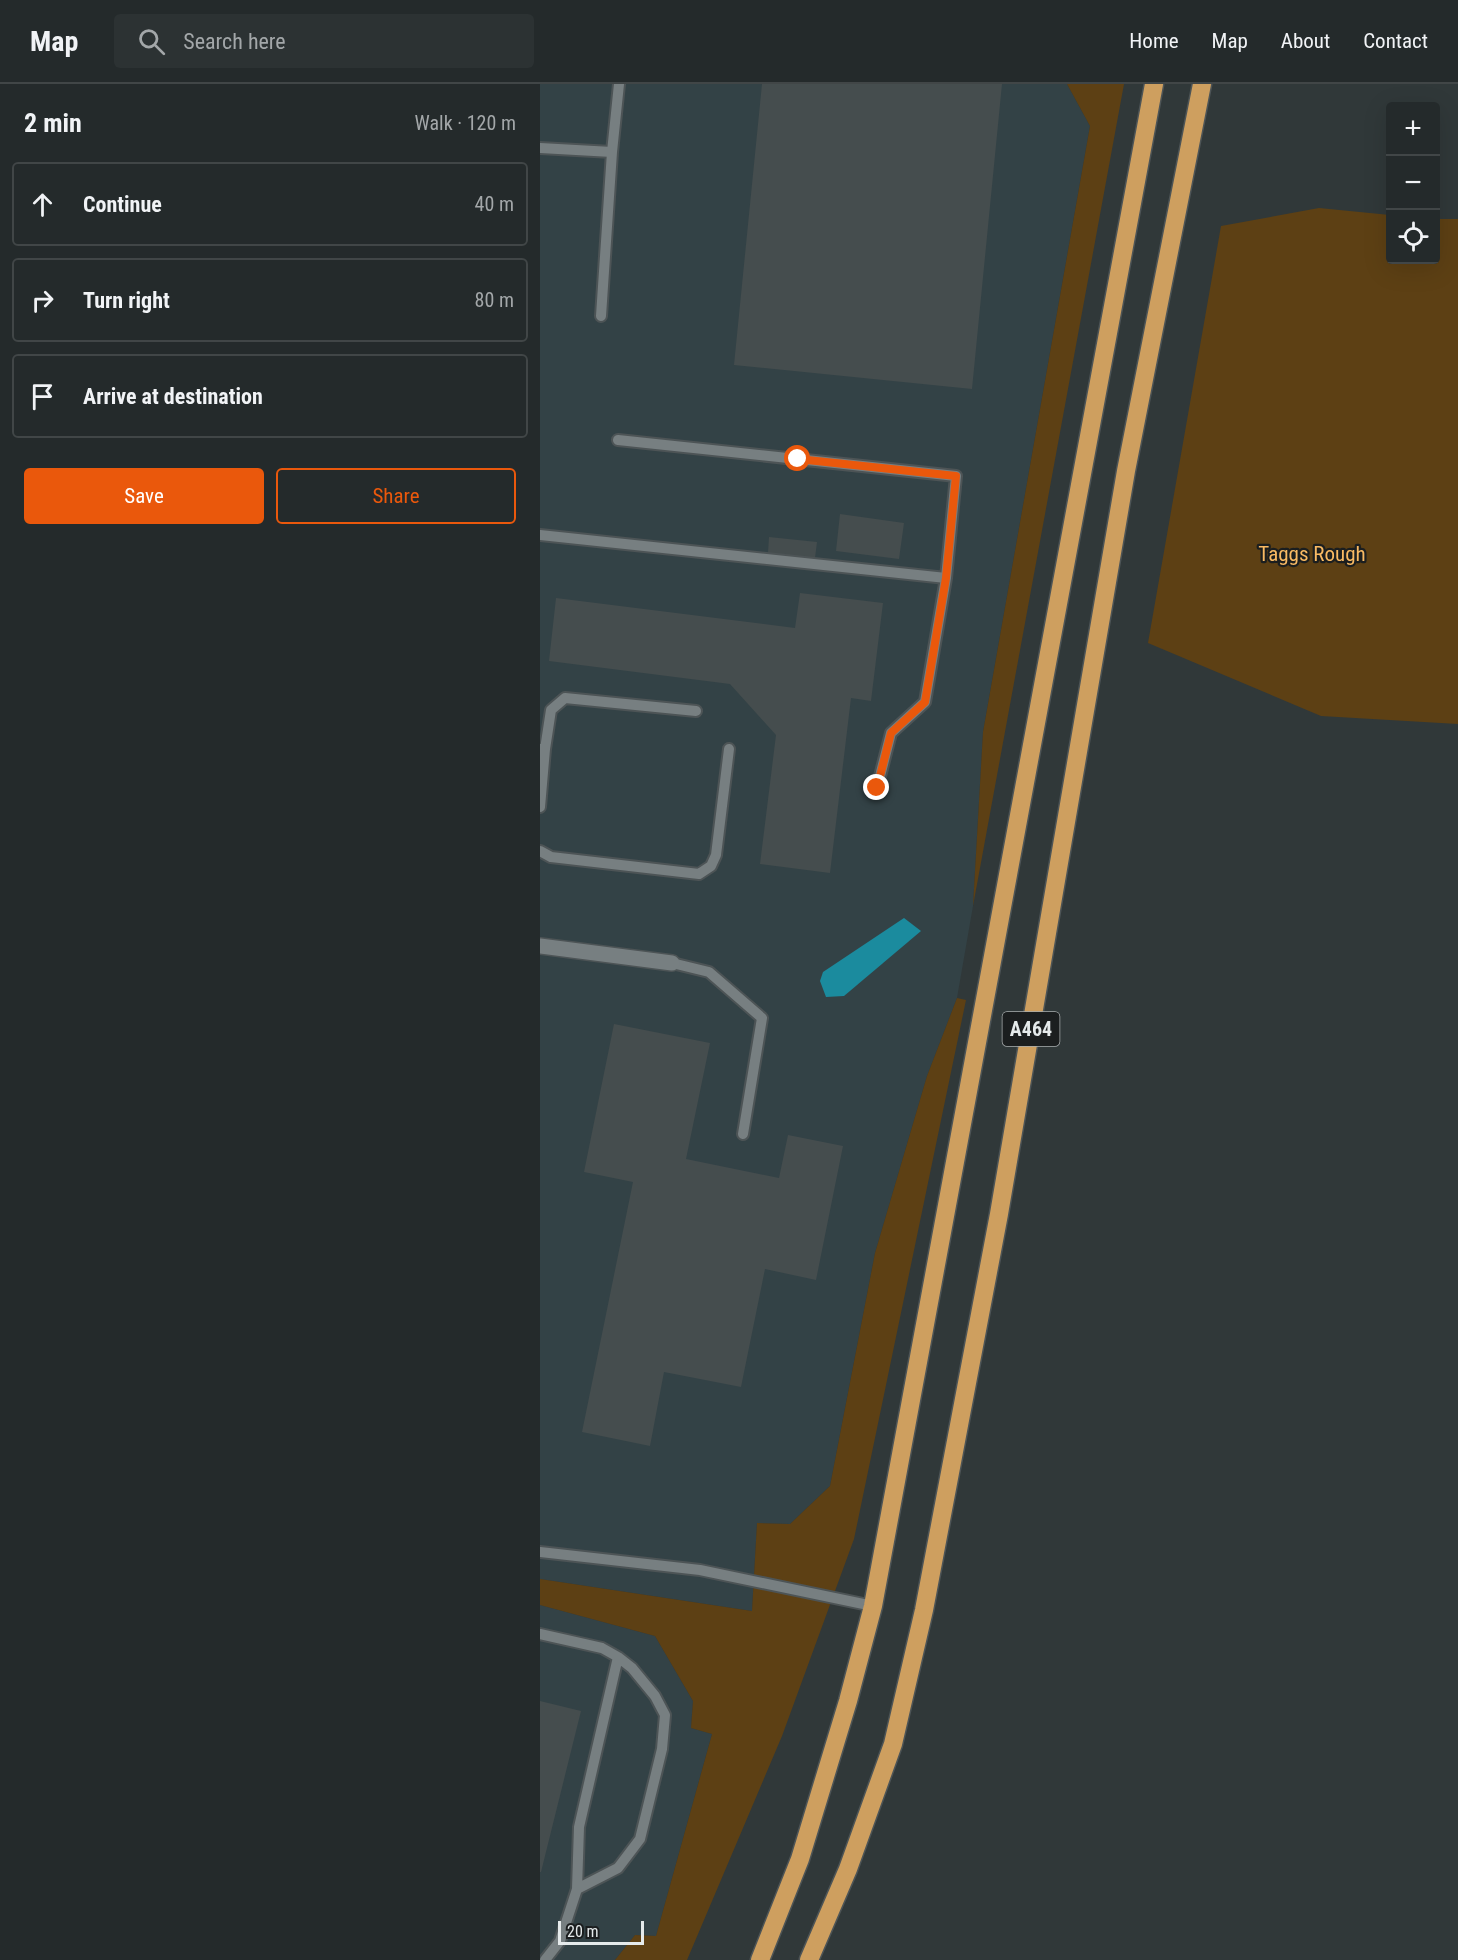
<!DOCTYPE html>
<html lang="en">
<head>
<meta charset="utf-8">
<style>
	:root { --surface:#242a2b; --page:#2c3233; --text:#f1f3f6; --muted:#a3a7a9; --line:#414647; --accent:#ea580c }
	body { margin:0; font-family:"Roboto Condensed",sans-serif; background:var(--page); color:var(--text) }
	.controls { position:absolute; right:18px; top:18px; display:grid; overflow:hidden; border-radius:6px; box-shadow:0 6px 24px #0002 }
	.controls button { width:54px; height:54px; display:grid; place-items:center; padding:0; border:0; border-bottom:2px solid var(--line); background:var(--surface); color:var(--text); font:30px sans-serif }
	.scale { position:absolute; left:18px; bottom:15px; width:86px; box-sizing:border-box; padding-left:6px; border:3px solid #e5eaeb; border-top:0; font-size:16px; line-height:21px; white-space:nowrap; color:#e5eaeb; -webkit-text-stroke:4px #1b1e1f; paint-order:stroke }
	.stop { position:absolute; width:18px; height:18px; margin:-14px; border:4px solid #ea580c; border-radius:50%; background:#fff }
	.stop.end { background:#ea580c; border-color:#fff; box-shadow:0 2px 6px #0008 }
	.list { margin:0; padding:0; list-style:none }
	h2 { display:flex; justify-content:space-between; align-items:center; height:78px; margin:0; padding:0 24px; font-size:26px }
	h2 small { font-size:20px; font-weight:400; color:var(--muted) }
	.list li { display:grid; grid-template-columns:39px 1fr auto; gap:18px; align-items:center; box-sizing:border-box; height:84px; margin:0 12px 12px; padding:0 12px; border:2px solid var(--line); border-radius:6px }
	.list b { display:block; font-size:22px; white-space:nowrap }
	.list em { font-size:20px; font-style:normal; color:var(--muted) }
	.actions { display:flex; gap:12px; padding:18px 24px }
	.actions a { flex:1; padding:14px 0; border:2px solid var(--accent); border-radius:6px; text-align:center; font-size:21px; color:var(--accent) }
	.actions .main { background:var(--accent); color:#fff }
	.icon { flex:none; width:33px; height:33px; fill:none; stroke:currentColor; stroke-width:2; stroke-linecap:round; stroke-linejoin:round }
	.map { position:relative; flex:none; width:918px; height:1876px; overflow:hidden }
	header { display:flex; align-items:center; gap:36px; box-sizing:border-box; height:84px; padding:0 30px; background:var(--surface); border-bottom:2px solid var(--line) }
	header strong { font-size:28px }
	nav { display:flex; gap:33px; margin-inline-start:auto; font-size:21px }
	.search { width:420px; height:54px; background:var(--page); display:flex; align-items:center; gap:15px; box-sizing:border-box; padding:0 21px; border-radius:6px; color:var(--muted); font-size:22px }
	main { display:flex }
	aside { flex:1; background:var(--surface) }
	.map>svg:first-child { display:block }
	.built { fill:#334246 }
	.green { fill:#5d4014 }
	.water { fill:#1b8b9e }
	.building { fill:#454d4e }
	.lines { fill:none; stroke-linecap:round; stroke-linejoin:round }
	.lane-casing { stroke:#4d5456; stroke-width:14 }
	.street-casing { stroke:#4d5456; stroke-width:18 }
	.highway-casing { stroke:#4d5456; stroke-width:21 }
	.lane { stroke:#777f81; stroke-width:10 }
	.street { stroke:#777f81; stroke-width:15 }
	.highway { stroke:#ce9f5f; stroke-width:18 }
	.route { stroke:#ea580c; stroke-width:8 }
	.labels { text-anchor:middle; stroke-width:4.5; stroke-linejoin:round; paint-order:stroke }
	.shield { fill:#1b1e1f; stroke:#a8adae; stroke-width:1.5 }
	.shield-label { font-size:20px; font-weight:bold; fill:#e5eaeb }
	.park-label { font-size:21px; fill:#f9ba63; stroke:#1b1e1f }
</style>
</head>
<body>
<header>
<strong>Map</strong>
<div class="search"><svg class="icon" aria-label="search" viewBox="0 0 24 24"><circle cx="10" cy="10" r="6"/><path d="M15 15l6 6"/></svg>Search here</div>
<nav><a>Home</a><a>Map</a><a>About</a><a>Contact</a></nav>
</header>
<main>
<aside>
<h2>2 min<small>Walk · 120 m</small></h2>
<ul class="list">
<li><svg class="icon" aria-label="ahead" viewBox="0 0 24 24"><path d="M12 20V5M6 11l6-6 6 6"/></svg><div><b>Continue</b></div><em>40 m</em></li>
<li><svg class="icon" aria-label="right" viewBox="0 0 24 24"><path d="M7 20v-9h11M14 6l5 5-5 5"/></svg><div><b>Turn right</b></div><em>80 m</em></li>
<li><svg class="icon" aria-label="arrive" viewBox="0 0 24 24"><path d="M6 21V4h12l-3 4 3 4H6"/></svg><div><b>Arrive at destination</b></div></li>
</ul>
<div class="actions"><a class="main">Save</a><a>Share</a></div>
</aside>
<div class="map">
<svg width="918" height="1876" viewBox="0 0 918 1876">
	<rect width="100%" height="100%" fill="#303839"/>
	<path class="built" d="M0,0H527L550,42L443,648L433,822L417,914L387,992L335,1169L290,1402L250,1440L217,1439L212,1527L0,1495Z
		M0,1521L115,1552L153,1617L151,1644L172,1650L116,1852L95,1851L75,1876H0Z"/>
	<path class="green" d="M527,0H584L433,822L443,648L550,42Z
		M779,124L850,131V176H896V135H918V640L781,632L608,559L681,142Z
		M417,914L426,916L314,1455L242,1652L147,1876H75L95,1851L116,1852L172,1650L151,1644L153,1617L115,1552L0,1521V1495L212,1527L217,1439L250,1440L290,1402L335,1169L387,992Z"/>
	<path class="water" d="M364,834L381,847L304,912L286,913L280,897L283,888Z"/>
	<path class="building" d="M222,0H462L432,305L194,281Z
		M300,430L364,439L359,475L296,467Z
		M229,453L277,458L275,474L228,469Z
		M260,509L343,519L331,617L311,614L290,789L220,780L236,651L190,600L9,577L16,514L255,544Z
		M74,940L170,959L146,1075L239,1094L248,1051L303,1062L276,1196L225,1185L201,1303L124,1288L110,1362L42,1348L93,1098L44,1088Z
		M0,1617L41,1627L1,1788H0Z"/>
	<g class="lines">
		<defs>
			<path id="lane" d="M0,64L72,68L79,0
				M61,232L72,68
				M0,451L406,494L416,392L78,356
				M0,665H5L11,626L25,614L156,627
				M337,704L351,649L385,618L406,494
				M0,723L5,665
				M0,767L11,773L159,790L171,782L176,771L189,665
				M132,879L169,888L222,934L203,1050
				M0,1468L160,1486L333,1522
				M0,1550L62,1564L78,1573L92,1584L115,1612L125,1631L122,1665L100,1755L78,1784L37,1805
				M5,1876L20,1857L37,1805L39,1743L78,1573"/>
			<path id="street" d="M0,862L132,879"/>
			<path id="highway" d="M220,1876L260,1775L308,1617L333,1522L614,0
				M269,1876L308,1785L353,1660L384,1526L459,1130L586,387L662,0"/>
		</defs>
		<use href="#lane" class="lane-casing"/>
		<use href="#street" class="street-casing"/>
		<use href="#highway" class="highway-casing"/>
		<use href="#lane" class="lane"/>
		<use href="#street" class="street"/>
		<use href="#highway" class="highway"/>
	</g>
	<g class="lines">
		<path class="route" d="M258,375L416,392L406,494L385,618L351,649L337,704"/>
	</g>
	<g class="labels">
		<rect class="shield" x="462.5" y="928" width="57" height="34" rx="4.5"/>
		<g class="shield-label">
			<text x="491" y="952">A464</text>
		</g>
		<g class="park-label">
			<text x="772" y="477">Taggs Rough</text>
		</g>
	</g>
</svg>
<div class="controls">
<button>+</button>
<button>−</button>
<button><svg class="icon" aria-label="locate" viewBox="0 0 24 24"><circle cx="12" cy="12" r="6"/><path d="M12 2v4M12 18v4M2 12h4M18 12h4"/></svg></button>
</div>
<div class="scale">20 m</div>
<div class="stop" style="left:258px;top:375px"></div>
<div class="stop end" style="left:337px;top:704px"></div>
</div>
</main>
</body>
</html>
